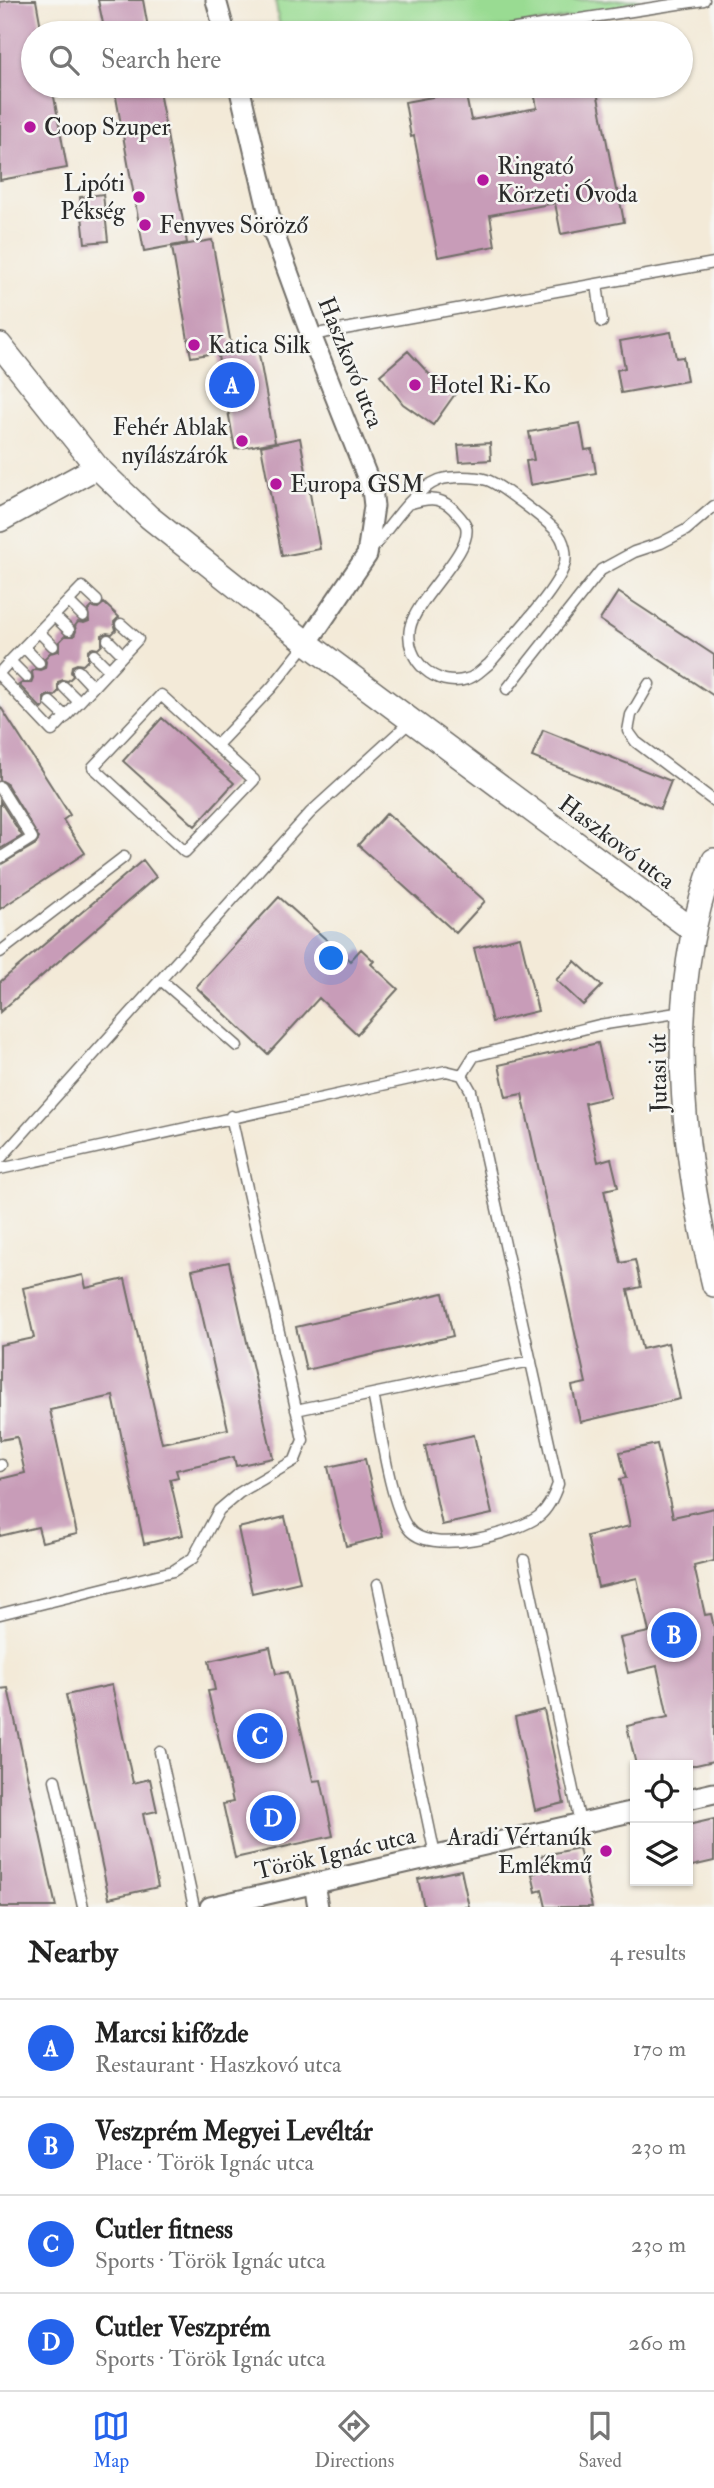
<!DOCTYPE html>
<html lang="en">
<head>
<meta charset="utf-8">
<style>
	:root { --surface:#fff; --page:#f2f2f2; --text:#222; --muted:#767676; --line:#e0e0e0; --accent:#2563eb }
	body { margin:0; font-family:"IM FELL Double Pica",serif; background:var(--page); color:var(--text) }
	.controls { position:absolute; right:21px; bottom:21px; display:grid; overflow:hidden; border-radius:0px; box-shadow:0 2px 5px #0004 }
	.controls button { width:63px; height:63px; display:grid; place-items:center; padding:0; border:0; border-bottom:2px solid var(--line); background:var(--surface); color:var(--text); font:35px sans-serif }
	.you { position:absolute; left:332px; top:959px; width:24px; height:24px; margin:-18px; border:5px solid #fff; border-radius:50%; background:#1a73e8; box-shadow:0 0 0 10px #1a73e833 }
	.badge { display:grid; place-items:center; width:46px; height:46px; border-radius:50%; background:var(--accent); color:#fff; font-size:23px; font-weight:700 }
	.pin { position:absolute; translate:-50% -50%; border:4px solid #fff; box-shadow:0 2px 7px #0006 }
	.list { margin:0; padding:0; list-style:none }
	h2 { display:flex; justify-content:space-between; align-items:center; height:91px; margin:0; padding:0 28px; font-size:30px }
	h2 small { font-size:23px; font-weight:400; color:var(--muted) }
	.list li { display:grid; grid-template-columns:46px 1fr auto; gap:21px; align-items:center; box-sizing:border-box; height:98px; padding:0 28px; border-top:2px solid var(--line) }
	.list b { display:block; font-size:26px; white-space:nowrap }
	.list p { margin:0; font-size:23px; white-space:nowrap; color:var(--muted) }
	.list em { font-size:23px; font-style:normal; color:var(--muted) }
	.icon { flex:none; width:38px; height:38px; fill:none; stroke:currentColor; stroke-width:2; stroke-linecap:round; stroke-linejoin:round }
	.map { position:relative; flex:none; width:714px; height:1907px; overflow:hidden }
	.search { position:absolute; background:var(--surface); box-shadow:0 2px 5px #0004; left:21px; right:21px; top:21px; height:77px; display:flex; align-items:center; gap:18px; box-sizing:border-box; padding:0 24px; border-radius:38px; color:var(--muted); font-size:26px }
	.sheet { height:483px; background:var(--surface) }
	nav { display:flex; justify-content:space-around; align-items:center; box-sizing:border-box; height:98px; border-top:2px solid var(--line); background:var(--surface); font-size:19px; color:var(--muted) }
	nav a { display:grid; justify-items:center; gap:4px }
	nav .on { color:var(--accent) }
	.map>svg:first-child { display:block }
	.green { fill:#99db92; stroke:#62835e; stroke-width:2 }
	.building { fill:#c89cb8 }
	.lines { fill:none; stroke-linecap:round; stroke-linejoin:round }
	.service-casing { stroke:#716e68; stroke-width:13 }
	.minor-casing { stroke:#716e68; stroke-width:23 }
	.tertiary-casing { stroke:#716e68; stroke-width:26 }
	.service { stroke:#fff; stroke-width:10 }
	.minor { stroke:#fff; stroke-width:19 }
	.tertiary { stroke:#fff; stroke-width:23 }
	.poi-dot { fill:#b5179e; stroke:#f6f6f2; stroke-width:2.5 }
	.labels { text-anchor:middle; stroke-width:5; stroke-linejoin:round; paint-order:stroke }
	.poi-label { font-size:24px; fill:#2b2b2b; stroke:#f6f6f2; text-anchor:start }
	.street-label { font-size:24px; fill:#2b2b2b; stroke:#f6f6f2 }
</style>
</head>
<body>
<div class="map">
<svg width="714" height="1907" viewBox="0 0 714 1907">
	<rect width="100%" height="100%" fill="#f6f6f2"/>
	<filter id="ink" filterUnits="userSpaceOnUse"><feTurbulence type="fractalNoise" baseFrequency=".0143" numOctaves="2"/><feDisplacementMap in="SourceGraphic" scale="14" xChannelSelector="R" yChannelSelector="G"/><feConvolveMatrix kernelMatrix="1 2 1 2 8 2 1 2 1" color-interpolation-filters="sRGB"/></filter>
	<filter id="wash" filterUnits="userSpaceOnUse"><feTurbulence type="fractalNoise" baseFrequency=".00686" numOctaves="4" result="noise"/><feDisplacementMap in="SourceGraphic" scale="28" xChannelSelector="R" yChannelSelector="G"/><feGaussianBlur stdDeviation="1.57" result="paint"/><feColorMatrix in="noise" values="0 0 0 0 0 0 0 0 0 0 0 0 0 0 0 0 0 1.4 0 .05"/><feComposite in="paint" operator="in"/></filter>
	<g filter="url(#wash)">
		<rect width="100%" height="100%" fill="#f3ead8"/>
		<path class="green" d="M275,0H639L640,7L472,33H281Z"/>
		<g id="blocks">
			<path class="building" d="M13,0H36L42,33H33V86H52L67,168L0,180V2Z
				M98,0H143L149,33H105Z
				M114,86H158L187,243L144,251Z
				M533,86H596L616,190H618L624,222L561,234L555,203L490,215L495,246L438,257L414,136L411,137L405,102L465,91L471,120L537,108Z
				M103,194L108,241L85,243L80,197Z
				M212,240L232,350L191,357L172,247Z
				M671,332L676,358L683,357L687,381L621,393L617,370L625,368L620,341Z
				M258,349L275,442L235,449L218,356Z
				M408,351L431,376L455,394L433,425L403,404L380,375Z
				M580,423L585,450L592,449L596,473L530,485L526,461L534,460L529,432Z
				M300,438L320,549L282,556L261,446Z
				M490,443L491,460L460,462L458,445Z
				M618,592L714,655V696L600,620Z
				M104,603L119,617L114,622L116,630L112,634L107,633L102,635V645L98,649L93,648L88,650V660L83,665L77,664L72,666L71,672L73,676L68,681L63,680L58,682V692L54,696L49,695L44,697V707L42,709L19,685L22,683H31L33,678L32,672L35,669L40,670L45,668L46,662L45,658L50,653L59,651V642L65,636H74L76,631L75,626L78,622L84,623L89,621L88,611L92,607L98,608Z
				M0,706L70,815L63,820L85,853L0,909V865L36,844L39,838L6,783L0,780Z
				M162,718L234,783L195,826L123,761Z
				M543,730L671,781L660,809L532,757Z
				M0,801L22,836L0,849Z
				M387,813L485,901L456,933L358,845Z
				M143,860L156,877L0,1012V982Z
				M279,897L350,961L361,949L374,961L371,964L398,989L357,1034L319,998L268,1054L196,987Z
				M520,937L538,1011L492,1022L474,948Z
				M575,961L602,986L583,1005L556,980Z
				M598,1043L610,1097L585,1103L598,1162L611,1158L618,1187L604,1190L621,1263L635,1260L641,1287L628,1290L642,1349L668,1343L680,1399L580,1422L572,1386L586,1383L522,1094L506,1097L499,1065Z
				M229,1262L273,1458L236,1466L234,1457L176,1470L178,1477L170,1479L183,1535L144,1544L113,1396L50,1410L77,1534L42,1542L38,1527L0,1536V1479L25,1473L17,1437L0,1440V1345L34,1338L23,1288L83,1275L86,1288L125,1279L162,1443L228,1429L192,1270Z
				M443,1293L453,1336L306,1370L296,1327Z
				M474,1435L492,1514L442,1525L425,1446Z
				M657,1444L673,1517L714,1508V1561L694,1566L705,1615L711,1614L714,1627V1761L696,1765H636L627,1726L668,1717L657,1666L628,1673L620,1638L649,1632L637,1578L598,1587L587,1536L630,1526L620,1479L626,1478L620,1452Z
				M365,1459L383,1537L346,1546L328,1467Z
				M285,1517L300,1582L252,1593L238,1528Z
				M270,1647L276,1674L288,1672L313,1781L321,1780L333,1836L235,1858L223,1804L233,1802L208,1691L215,1690L209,1661Z
				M112,1685L133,1783L150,1779L157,1811L143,1814L158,1887L109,1898L66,1695Z
				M8,1688L56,1907H0V1689Z
				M544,1710L564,1803L535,1810L515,1717Z
				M714,1819V1861L688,1867V1825Z
				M579,1848L592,1907H546L542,1890L536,1892L532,1874L538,1872L535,1857Z
				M461,1870L469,1907H424L418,1879Z"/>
		</g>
	</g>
	<g filter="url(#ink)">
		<use href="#blocks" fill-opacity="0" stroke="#716e68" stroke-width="2"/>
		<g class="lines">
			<defs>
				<path id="service" d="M489,33L704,0
					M597,284L602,322
					M311,335L714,263
					M372,549C389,528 413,490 439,480C450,476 475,476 487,480C498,483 547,521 556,531C564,539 568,555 564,566C555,593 509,640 489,664C482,669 476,677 467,679C436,689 404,660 410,628C416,598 473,552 466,526C464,520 457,514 453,509C439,495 425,499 408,504
					M68,601L83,616
					M54,616L69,630
					M39,632L53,646
					M108,640L123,655
					M24,647L39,663
					M94,655L109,670
					M10,661L82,587L97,601
					M78,671L93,687
					M0,672L10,661L26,677
					M0,676L52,731L138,639L121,624
					M649,684L631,715L628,731L636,742L714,801
					M64,687L79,702
					M507,689L601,570L634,552L661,543L686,530L714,506
					M161,695L254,780L185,852L93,767Z
					M50,702L66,717
					M217,745L272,687L307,643
					M0,787L32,838L0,858
					M0,952L124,857
					M161,980L237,1046
					M462,1075L474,1056L599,1025L683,1012
					M0,1159L310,813L411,721
					M0,1169L446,1071L462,1075L471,1091L558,1484C554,1496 549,1508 539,1516C516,1534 428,1557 408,1528C390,1504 380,1426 373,1394
					M296,1410L531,1361
					M0,1466L1,1465
					M524,1560L580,1823
					M378,1584L435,1855
					M0,1614L173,1571L193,1558L219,1510L239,1493L295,1460L303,1440L231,1116
					M160,1752L194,1907
					M55,1780L83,1907"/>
				<path id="minor" d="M216,0L225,33
					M239,86L273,231L311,335L372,489L374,506L367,555L307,643
					M688,1799L714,1793
					M314,1883L318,1907
					M210,1907L635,1811"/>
				<path id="tertiary" d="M0,345L97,467L149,517L307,643L694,931
					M0,520L97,467
					M714,860C663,997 681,1148 714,1285"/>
			</defs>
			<use href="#service" class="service-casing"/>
			<use href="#minor" class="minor-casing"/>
			<use href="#tertiary" class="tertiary-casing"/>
			<use href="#service" class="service"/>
			<use href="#minor" class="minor"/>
			<use href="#tertiary" class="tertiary"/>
		</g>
	</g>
	<g class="poi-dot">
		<circle cx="30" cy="127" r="7"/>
		<circle cx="483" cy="180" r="7"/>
		<circle cx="139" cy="197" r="7"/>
		<circle cx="145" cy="225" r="7"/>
		<circle cx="194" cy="345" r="7"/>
		<circle cx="415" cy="385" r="7"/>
		<circle cx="242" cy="441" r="7"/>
		<circle cx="276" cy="484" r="7"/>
		<circle cx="606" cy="1851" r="7"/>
	</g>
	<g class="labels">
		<g class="poi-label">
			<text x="44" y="135">Coop Szuper</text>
			<text x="497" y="174">Ringató<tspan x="497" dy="28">Körzeti Óvoda</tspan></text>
			<text x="125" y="191" text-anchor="end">Lipóti<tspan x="125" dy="28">Pékség</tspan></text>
			<text x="159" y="233">Fenyves Söröző</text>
			<text x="208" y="353">Katica Silk</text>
			<text x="429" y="393">Hotel Ri-Ko</text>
			<text x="228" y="435" text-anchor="end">Fehér Ablak<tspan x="228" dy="28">nyílászárók</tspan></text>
			<text x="290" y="492">Europa GSM</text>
			<text x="592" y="1845" text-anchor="end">Aradi Vértanúk<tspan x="592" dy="28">Emlékmű</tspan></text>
		</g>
		<g class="street-label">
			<text transform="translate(351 362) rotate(68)" y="8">Haszkovó utca</text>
			<text transform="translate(617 842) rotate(37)" y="8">Haszkovó utca</text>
			<text transform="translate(658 1073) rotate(-91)" y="8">Jutasi út</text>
			<text transform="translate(335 1853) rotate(-13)" y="8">Török Ignác utca</text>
		</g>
	</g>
</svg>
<div class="controls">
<button><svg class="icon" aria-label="locate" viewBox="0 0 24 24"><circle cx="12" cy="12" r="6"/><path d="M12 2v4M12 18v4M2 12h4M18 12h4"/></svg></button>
<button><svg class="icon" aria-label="layers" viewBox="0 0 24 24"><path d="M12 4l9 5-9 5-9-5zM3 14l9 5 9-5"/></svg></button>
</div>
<div class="you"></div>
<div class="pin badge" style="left:232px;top:385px">A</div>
<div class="pin badge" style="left:674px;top:1635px">B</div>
<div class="pin badge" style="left:260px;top:1736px">C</div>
<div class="pin badge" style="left:273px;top:1818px">D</div>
<div class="search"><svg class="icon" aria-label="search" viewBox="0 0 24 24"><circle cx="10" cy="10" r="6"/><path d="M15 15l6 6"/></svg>Search here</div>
</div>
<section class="sheet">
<h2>Nearby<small>4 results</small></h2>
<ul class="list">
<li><span class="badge">A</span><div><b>Marcsi kifőzde</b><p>Restaurant · Haszkovó utca</p></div><em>170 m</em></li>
<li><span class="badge">B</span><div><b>Veszprém Megyei Levéltár</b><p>Place · Török Ignác utca</p></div><em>230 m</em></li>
<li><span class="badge">C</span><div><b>Cutler fitness</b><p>Sports · Török Ignác utca</p></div><em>230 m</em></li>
<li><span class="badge">D</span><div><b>Cutler Veszprém</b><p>Sports · Török Ignác utca</p></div><em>260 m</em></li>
</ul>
</section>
<nav>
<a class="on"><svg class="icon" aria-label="map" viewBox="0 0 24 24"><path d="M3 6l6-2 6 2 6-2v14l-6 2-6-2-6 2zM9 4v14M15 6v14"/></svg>Map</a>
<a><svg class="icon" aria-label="directions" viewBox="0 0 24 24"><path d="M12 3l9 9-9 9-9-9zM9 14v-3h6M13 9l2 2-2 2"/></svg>Directions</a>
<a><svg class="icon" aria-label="saved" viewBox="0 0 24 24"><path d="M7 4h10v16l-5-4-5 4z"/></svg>Saved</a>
</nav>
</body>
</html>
